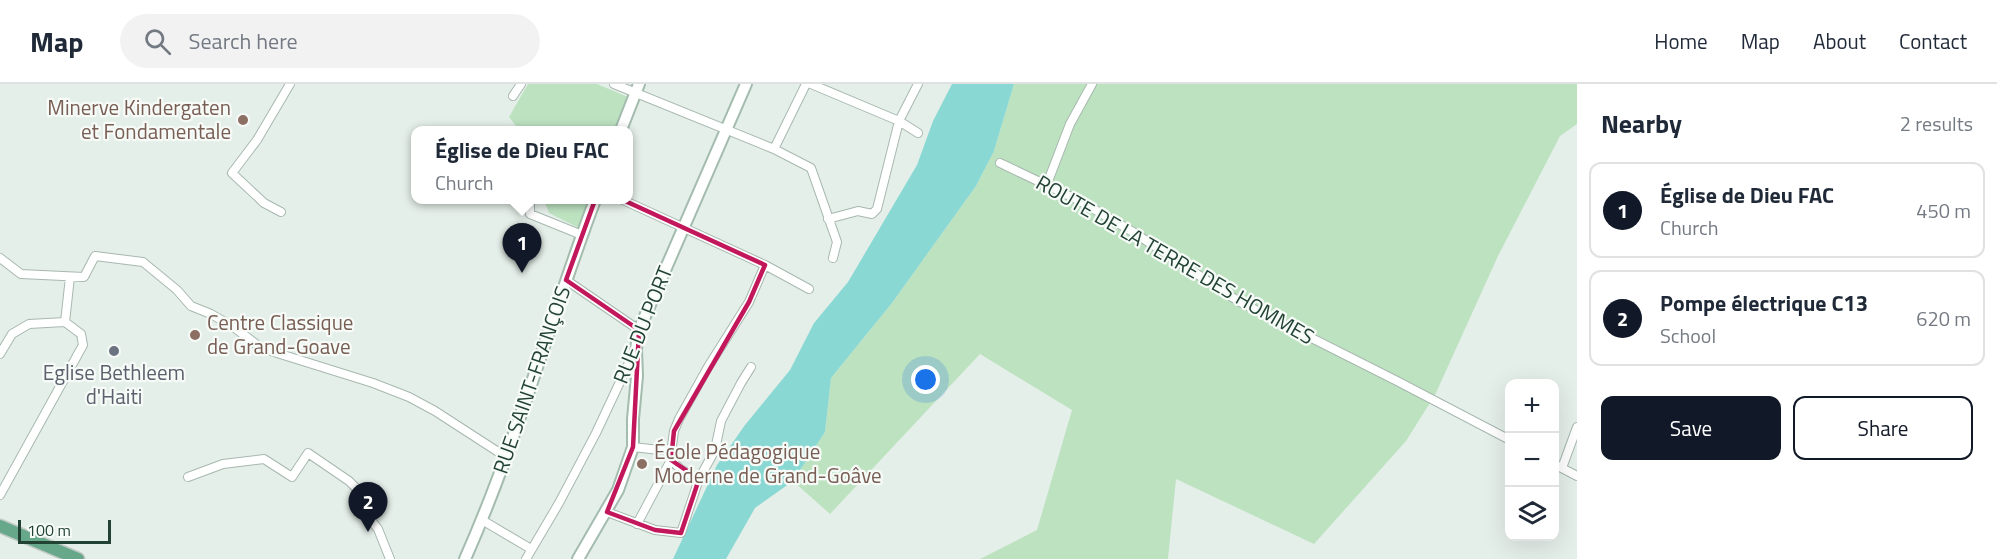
<!DOCTYPE html>
<html lang="en">
<head>
<meta charset="utf-8">
<style>
	:root { --surface:#fff; --page:#f2f2f3; --text:#1f2937; --muted:#747a83; --line:#e0e1e3; --accent:#111827 }
	body { margin:0; font-family:"Titillium Web",sans-serif; background:var(--page); color:var(--text) }
	.controls { position:absolute; right:18px; bottom:18px; display:grid; overflow:hidden; border-radius:12px; box-shadow:0 6px 24px #0002 }
	.controls button { width:54px; height:54px; display:grid; place-items:center; padding:0; border:0; border-bottom:2px solid var(--line); background:var(--surface); color:var(--text); font:30px sans-serif }
	.scale { position:absolute; left:18px; bottom:15px; width:93px; box-sizing:border-box; padding-left:6px; border:3px solid #224334; border-top:0; font-size:16px; line-height:21px; white-space:nowrap; color:#224334; -webkit-text-stroke:4px #f7fbf8; paint-order:stroke }
	.you { position:absolute; left:926px; top:296px; width:21px; height:21px; margin:-15px; border:4px solid #fff; border-radius:50%; background:#1a73e8; box-shadow:0 0 0 9px #1a73e833 }
	.badge { display:grid; place-items:center; width:39px; height:39px; border-radius:50%; background:var(--accent); color:#fff; font-size:20px; font-weight:700 }
	.pin { position:absolute; translate:-50% -50px; filter:drop-shadow(0 2px 3px #0008) }
	.pin::after { content:''; position:absolute; top:32px; width:21px; height:18px; background:inherit; clip-path:polygon(0 0,100% 0,50% 100%) }
	.popup { position:absolute; left:411px; top:42px; width:222px; height:78px; box-sizing:border-box; display:grid; place-content:center; border-radius:12px; background:var(--surface); filter:drop-shadow(0 2px 4px #0005); font-size:20px; white-space:nowrap; color:var(--muted) }
	.popup b { font-size:22px; color:var(--text) }
	.popup::after { content:''; position:absolute; left:50%; top:100%; margin-left:-12px; border:12px solid transparent; border-top-color:var(--surface) }
	.list { margin:0; padding:0; list-style:none }
	h2 { display:flex; justify-content:space-between; align-items:center; height:78px; margin:0; padding:0 24px; font-size:26px }
	h2 small { font-size:20px; font-weight:400; color:var(--muted) }
	.list li { display:grid; grid-template-columns:39px 1fr auto; gap:18px; align-items:center; box-sizing:border-box; height:96px; margin:0 12px 12px; padding:0 12px; border:2px solid var(--line); border-radius:12px }
	.list b { display:block; font-size:22px; white-space:nowrap }
	.list p { margin:0; font-size:20px; white-space:nowrap; color:var(--muted) }
	.list em { font-size:20px; font-style:normal; color:var(--muted) }
	.actions { display:flex; gap:12px; padding:18px 24px }
	.actions a { flex:1; padding:14px 0; border:2px solid var(--accent); border-radius:12px; text-align:center; font-size:21px; color:var(--accent) }
	.actions .main { background:var(--accent); color:#fff }
	.icon { flex:none; width:33px; height:33px; fill:none; stroke:currentColor; stroke-width:2; stroke-linecap:round; stroke-linejoin:round }
	.map { position:relative; flex:none; width:1577px; height:475px; overflow:hidden }
	header { display:flex; align-items:center; gap:36px; box-sizing:border-box; height:84px; padding:0 30px; background:var(--surface); border-bottom:2px solid var(--line) }
	header strong { font-size:28px }
	nav { display:flex; gap:33px; margin-inline-start:auto; font-size:21px }
	.search { width:420px; height:54px; background:var(--page); display:flex; align-items:center; gap:15px; box-sizing:border-box; padding:0 21px; border-radius:33px; color:var(--muted); font-size:22px }
	main { display:flex }
	aside { flex:1; background:var(--surface) }
	.map>svg:first-child { display:block }
	.green { fill:#bde2c0 }
	.water { fill:#8ad8d4 }
	.lines { fill:none; stroke-linecap:round; stroke-linejoin:round }
	.street-casing { stroke:#a7b8af; stroke-width:10 }
	.secondary-casing { stroke:#a3bcae; stroke-width:14 }
	.primary-casing { stroke:#c1cac6; stroke-width:15 }
	.street { stroke:#fff; stroke-width:8 }
	.secondary { stroke:#fff; stroke-width:10 }
	.primary { stroke:#67a88a; stroke-width:12 }
	.marked { fill:none; stroke:#c2185b; stroke-width:4.5; stroke-linejoin:round }
	.education-dot { fill:#8d6e63; stroke:#f7fbf8; stroke-width:2 }
	.worship-dot { fill:#6b7280; stroke:#f7fbf8; stroke-width:2 }
	.labels { text-anchor:middle; stroke-width:4.5; stroke-linejoin:round; paint-order:stroke }
	.education-label { font-size:21px; fill:#785e54; stroke:#f7fbf8; text-anchor:start }
	.street-label { font-size:21px; fill:#224334; stroke:#f7fbf8 }
	.worship-label { font-size:21px; fill:#5b616d; stroke:#f7fbf8 }
</style>
</head>
<body>
<header>
<strong>Map</strong>
<div class="search"><svg class="icon" aria-label="search" viewBox="0 0 24 24"><circle cx="10" cy="10" r="6"/><path d="M15 15l6 6"/></svg>Search here</div>
<nav><a>Home</a><a>Map</a><a>About</a><a>Contact</a></nav>
</header>
<main>
<div class="map">
<svg width="1577" height="475" viewBox="0 0 1577 475">
	<rect width="100%" height="100%" fill="#e5efe9"/>
	<path class="green" d="M528,0H597L628,13L616,46H519L509,33Z
		M1014,0H1577V40L1560,52L1498,172L1435,311L1406,357L1314,460L1176,395L1168,475H980L1037,446L1072,326L980,270L830,430L793,397L825,348L831,294L892,219L976,102L994,67Z
		M544,116H591L581,145L549,129Z"/>
	<path class="water" d="M952,0H1014L994,67L976,102L892,219L831,294L825,348L793,397L755,424L726,475H673L717,381L745,341L790,286L814,239L848,198L917,81L933,37Z"/>
	<g class="lines">
		<defs>
			<path id="street" d="M614,0L774,65L811,84L837,158L833,174
				M811,0L899,37L918,49
				M513,12L521,0
				M774,65L806,0
				M1000,79L1080,117L1133,148L1238,217L1397,297L1510,356
				M1047,100L1070,40L1092,0
				M530,116V130L582,151
				M623,116L765,181L809,205
				M281,128L264,119L232,89L257,56L290,0
				M828,135L858,127L872,130L877,125L899,37L918,0
				M0,174L21,190L84,193L95,172L143,178L177,206L191,222L211,230L235,244L261,264L373,299L409,313L435,327L506,373
				M566,196L639,246
				M0,270L12,250L29,240L65,238
				M633,363L668,367C674,384 684,388 699,395
				M668,367L672,362L674,347L679,335L708,283L749,218L765,181
				M1554,380L1577,392
				M1562,384L1577,343
				M188,393L223,380L264,375L292,393L308,369L349,397L364,412V427L378,445L390,475
				M0,411L83,261L81,250L65,238L70,193
				M607,428L655,446L681,449L699,395L715,366L721,337L741,299L751,283
				M482,436L531,465
				M637,440L671,376
				M526,475L559,419L596,349L635,266"/>
			<path id="secondary" d="M621,46L639,0
				M465,475C517,358 550,235 595,116
				M578,475L618,406L633,363V335L637,292L636,265L639,246L746,0"/>
			<path id="primary" d="M0,442L78,475"/>
		</defs>
		<use href="#street" class="street-casing"/>
		<use href="#secondary" class="secondary-casing"/>
		<use href="#primary" class="primary-casing"/>
		<use href="#street" class="street"/>
		<use href="#secondary" class="secondary"/>
		<use href="#primary" class="primary"/>
	</g>
	<path class="marked" d="M599,105L765,181L749,218L674,347L671,376L699,395L681,449L655,446L607,428L633,363L639,246L566,196Z"/>
	<g class="education-dot">
		<circle cx="243" cy="36" r="6"/>
		<circle cx="195" cy="251" r="6"/>
		<circle cx="642" cy="380" r="6"/>
	</g>
	<circle class="worship-dot" cx="114" cy="267" r="6"/>
	<g class="labels">
		<g class="education-label">
			<text x="231" y="31" text-anchor="end">Minerve Kindergaten<tspan x="231" dy="24">et Fondamentale</tspan></text>
			<text x="207" y="246">Centre Classique<tspan x="207" dy="24">de Grand-Goave</tspan></text>
			<text x="654" y="375">École Pédagogique<tspan x="654" dy="24">Moderne de Grand-Goâve</tspan></text>
		</g>
		<g class="street-label">
			<text transform="translate(1175 176) rotate(30)" y="7">ROUTE DE LA TERRE DES HOMMES</text>
			<text transform="translate(643 241) rotate(-68)" y="7">RUE DU PORT</text>
			<text transform="translate(532 296) rotate(-71)" y="7">RUE SAINT-FRANÇOIS</text>
		</g>
		<g class="worship-label">
			<text x="114" y="296">Eglise Bethleem<tspan x="114" dy="24">d'Haiti</tspan></text>
		</g>
	</g>
</svg>
<div class="controls">
<button>+</button>
<button>−</button>
<button><svg class="icon" aria-label="layers" viewBox="0 0 24 24"><path d="M12 4l9 5-9 5-9-5zM3 14l9 5 9-5"/></svg></button>
</div>
<div class="scale">100 m</div>
<div class="you"></div>
<div class="pin badge" style="left:522px;top:189px">1</div>
<div class="popup"><b>Église de Dieu FAC</b>Church</div>
<div class="pin badge" style="left:368px;top:448px">2</div>
</div>
<aside>
<h2>Nearby<small>2 results</small></h2>
<ul class="list">
<li><span class="badge">1</span><div><b>Église de Dieu FAC</b><p>Church</p></div><em>450 m</em></li>
<li><span class="badge">2</span><div><b>Pompe électrique C13</b><p>School</p></div><em>620 m</em></li>
</ul>
<div class="actions"><a class="main">Save</a><a>Share</a></div>
</aside>
</main>
</body>
</html>
